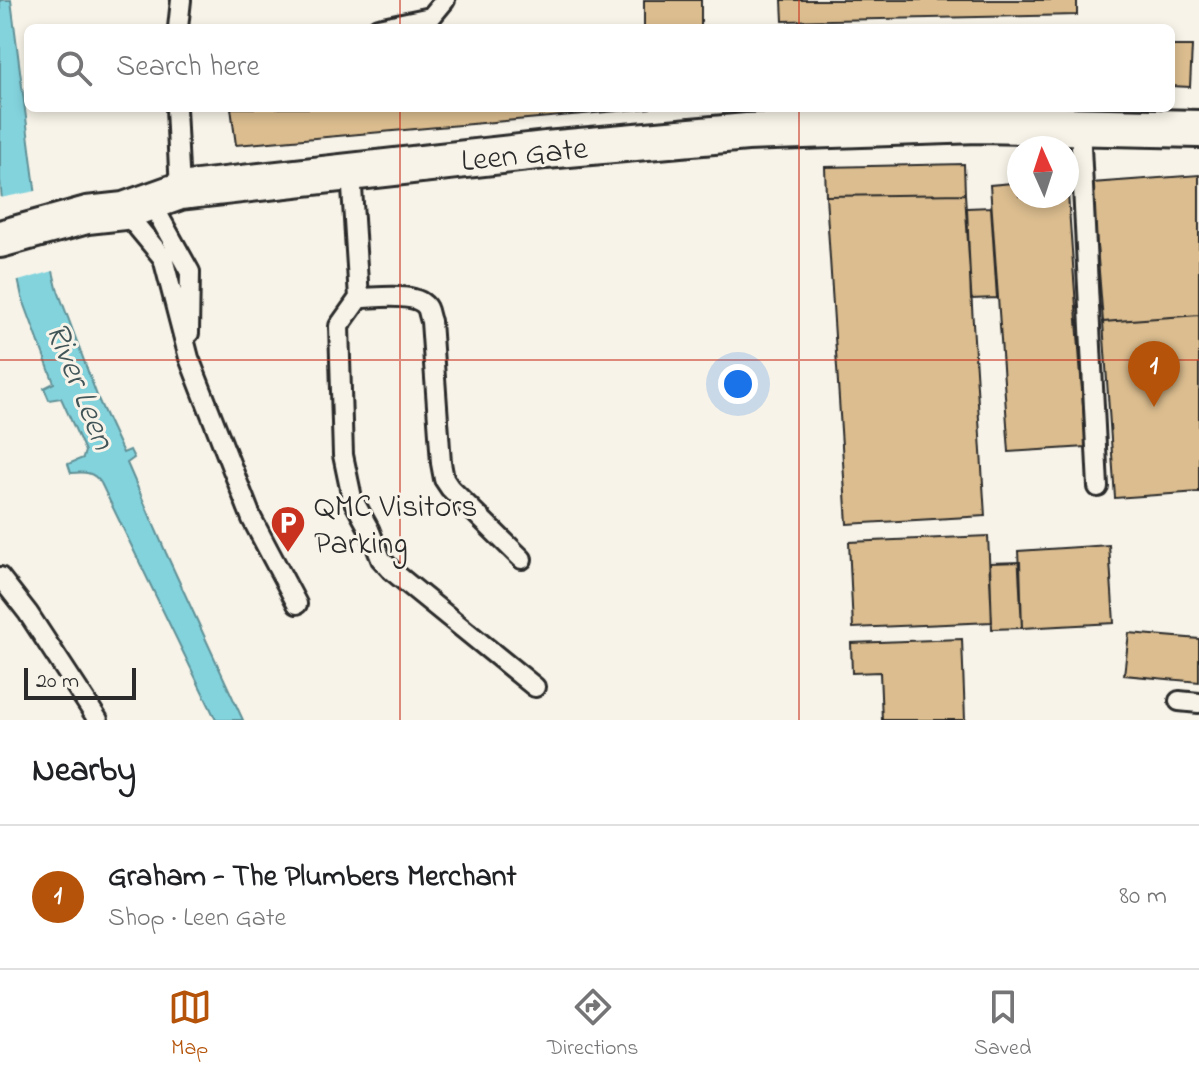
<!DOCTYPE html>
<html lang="en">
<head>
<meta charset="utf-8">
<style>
	:root { --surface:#fff; --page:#f6f6f6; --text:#202124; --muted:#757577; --line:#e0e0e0; --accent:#b45309 }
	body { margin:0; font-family:"Indie Flower",sans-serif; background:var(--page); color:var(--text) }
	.compass { position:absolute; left:1007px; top:136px; width:72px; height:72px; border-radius:50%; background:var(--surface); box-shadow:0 4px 12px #0003; rotate:357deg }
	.scale { position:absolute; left:24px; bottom:20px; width:112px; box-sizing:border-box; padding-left:8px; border:4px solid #2b2b2b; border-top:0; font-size:22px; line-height:28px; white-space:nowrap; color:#2b2b2b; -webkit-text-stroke:6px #f7f3e8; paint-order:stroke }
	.you { position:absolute; left:738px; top:384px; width:28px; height:28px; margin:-20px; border:6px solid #fff; border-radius:50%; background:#1a73e8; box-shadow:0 0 0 12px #1a73e833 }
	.badge { display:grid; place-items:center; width:52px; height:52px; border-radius:50%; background:var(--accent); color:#fff; font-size:26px; font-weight:700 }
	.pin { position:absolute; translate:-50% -66px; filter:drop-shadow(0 2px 4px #0008) }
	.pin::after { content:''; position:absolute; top:42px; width:28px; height:24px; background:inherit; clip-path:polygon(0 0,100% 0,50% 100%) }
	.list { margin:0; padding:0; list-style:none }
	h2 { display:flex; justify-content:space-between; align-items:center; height:104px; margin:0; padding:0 32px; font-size:34px }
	h2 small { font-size:26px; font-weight:400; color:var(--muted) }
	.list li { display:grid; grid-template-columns:52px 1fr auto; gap:24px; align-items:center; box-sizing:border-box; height:144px; padding:0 32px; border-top:2px solid var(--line) }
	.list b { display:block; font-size:30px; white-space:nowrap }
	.list p { margin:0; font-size:26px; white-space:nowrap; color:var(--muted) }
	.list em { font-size:26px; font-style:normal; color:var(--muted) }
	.icon { flex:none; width:44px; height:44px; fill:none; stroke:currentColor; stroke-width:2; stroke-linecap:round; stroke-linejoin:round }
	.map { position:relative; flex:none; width:1199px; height:720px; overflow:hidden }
	.search { position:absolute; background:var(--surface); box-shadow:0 4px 12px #0003; left:24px; right:24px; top:24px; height:88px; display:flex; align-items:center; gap:20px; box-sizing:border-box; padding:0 28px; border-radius:12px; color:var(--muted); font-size:30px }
	.sheet { height:248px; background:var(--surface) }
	nav { display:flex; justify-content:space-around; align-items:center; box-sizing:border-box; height:112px; border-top:2px solid var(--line); background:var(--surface); font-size:22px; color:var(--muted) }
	nav a { display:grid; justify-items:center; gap:4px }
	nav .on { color:var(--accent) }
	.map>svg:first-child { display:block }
	.water { fill:#83d3dd; stroke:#609096; stroke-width:2 }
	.pier { fill:#f7f3e8 }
	.building { fill:#dbbd8f; stroke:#2b2b2b; stroke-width:2 }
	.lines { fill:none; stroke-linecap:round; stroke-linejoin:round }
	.service-casing { stroke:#2b2b2b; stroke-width:24 }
	.minor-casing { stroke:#2b2b2b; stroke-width:42 }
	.service { stroke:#f7f3e8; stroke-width:18 }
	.minor { stroke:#f7f3e8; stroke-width:36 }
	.grid { fill:none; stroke:#c8321e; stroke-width:2; stroke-opacity:0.55 }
	.labels { text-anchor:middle; stroke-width:6; stroke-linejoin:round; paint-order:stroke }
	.street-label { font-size:32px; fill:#2b2b2b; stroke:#f7f3e8 }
	.poi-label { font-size:32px; fill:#2b2b2b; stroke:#f7f3e8; text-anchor:start }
	.water-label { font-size:34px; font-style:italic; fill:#415558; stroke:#f7f3e8 }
</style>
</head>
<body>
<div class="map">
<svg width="1199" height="720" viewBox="0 0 1199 720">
	<rect width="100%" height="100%" fill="#f7f3e8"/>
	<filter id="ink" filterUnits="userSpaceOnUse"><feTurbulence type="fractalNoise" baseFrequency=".0125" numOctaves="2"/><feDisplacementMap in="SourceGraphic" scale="16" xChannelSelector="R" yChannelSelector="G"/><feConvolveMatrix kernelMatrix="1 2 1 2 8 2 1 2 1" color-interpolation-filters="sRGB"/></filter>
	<g filter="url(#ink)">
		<path class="water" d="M0,0H11L37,204L57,288L99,401L123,453L130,450L134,458L127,463L166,553L243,720H216L101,483C93,471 84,472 71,473L68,464L83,458L85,451L61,398L49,400L44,388L54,383L22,297L3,210L0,180Z"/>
		<path class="pier" d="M41,190V204L57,270L15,282L0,216V198Z"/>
		<path class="building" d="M644,0H701V28H644Z
			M782,0H1077V15L783,21Z
			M1171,46H1192L1190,87L1171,86Z
			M231,108H651L236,145Z
			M964,164L965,194L826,196L825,167Z
			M1011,170H1019V196H1067V180L1086,447L1009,452L990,185L1012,183Z
			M1199,175V315L1103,322L1092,183Z
			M965,194L985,516L847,524L826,196Z
			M991,207L997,298L971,299L967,208Z
			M1199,315V492L1115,498L1103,322Z
			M988,536L992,622L853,628L849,542Z
			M1109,545L1114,623L1022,628L1018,551Z
			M1020,562L1022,628L992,629L990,563Z
			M1129,633L1199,639V682L1124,675Z
			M962,639L965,720H882L880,672L852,673L851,643Z"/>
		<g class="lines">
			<defs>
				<path id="service" d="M178,28L181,0
					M378,28L431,17L445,0
					M176,108L180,191
					M1080,127L1098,487
					M351,172L359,298C376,298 418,291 427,308C429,312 429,317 431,321L441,463L444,479L450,488L522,559
					M151,202L190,272L189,333
					M124,211L163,258L189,358L252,519L297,604
					M359,298L339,326L343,455L352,498L369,529L381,559L391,570L535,687
					M0,577L28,613L98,720
					M1179,701L1199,703"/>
				<path id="minor" d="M0,239L87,215L124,211L180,191L546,150L747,132L978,124L1199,129"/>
			</defs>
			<use href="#service" class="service-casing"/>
			<use href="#minor" class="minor-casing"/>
			<use href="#service" class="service"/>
			<use href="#minor" class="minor"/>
		</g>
	</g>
	<path class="grid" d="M400,0V28M799,0V28M400,108V720M799,108V720M0,360H1199"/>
	<defs>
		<symbol id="parking-pin" viewBox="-11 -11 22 30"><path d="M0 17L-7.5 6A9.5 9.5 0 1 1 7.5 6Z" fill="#c8321e" stroke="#f7f3e8"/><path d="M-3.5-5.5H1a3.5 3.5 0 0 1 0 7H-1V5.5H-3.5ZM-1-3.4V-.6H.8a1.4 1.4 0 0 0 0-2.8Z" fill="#fff"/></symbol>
	</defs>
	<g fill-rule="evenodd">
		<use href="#parking-pin" x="268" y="503" width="40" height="54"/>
	</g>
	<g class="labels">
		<g class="street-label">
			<text transform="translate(524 153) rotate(-6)" y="11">Leen Gate</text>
		</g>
		<g class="poi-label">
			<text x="314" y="516">QMC Visitors<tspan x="314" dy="37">Parking</tspan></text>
		</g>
		<g class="water-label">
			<text transform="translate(82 385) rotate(68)" y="12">River Leen</text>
		</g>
	</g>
</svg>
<svg class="compass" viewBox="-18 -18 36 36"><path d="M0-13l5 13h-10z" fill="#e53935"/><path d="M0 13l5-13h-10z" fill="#757577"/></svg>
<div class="scale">20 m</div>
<div class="you"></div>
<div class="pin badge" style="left:1154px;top:407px">1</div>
<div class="search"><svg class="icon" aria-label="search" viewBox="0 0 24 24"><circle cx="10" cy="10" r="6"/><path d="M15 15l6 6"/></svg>Search here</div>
</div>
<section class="sheet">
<h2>Nearby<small></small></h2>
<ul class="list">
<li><span class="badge">1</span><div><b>Graham - The Plumbers Merchant</b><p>Shop · Leen Gate</p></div><em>80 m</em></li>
</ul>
</section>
<nav>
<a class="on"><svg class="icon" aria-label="map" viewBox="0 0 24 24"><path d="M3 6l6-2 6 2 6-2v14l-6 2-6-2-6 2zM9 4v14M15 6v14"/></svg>Map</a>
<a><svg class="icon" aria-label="directions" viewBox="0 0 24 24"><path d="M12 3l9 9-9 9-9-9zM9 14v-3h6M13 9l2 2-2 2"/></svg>Directions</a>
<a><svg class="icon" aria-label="saved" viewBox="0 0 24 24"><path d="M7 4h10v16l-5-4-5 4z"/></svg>Saved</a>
</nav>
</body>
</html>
